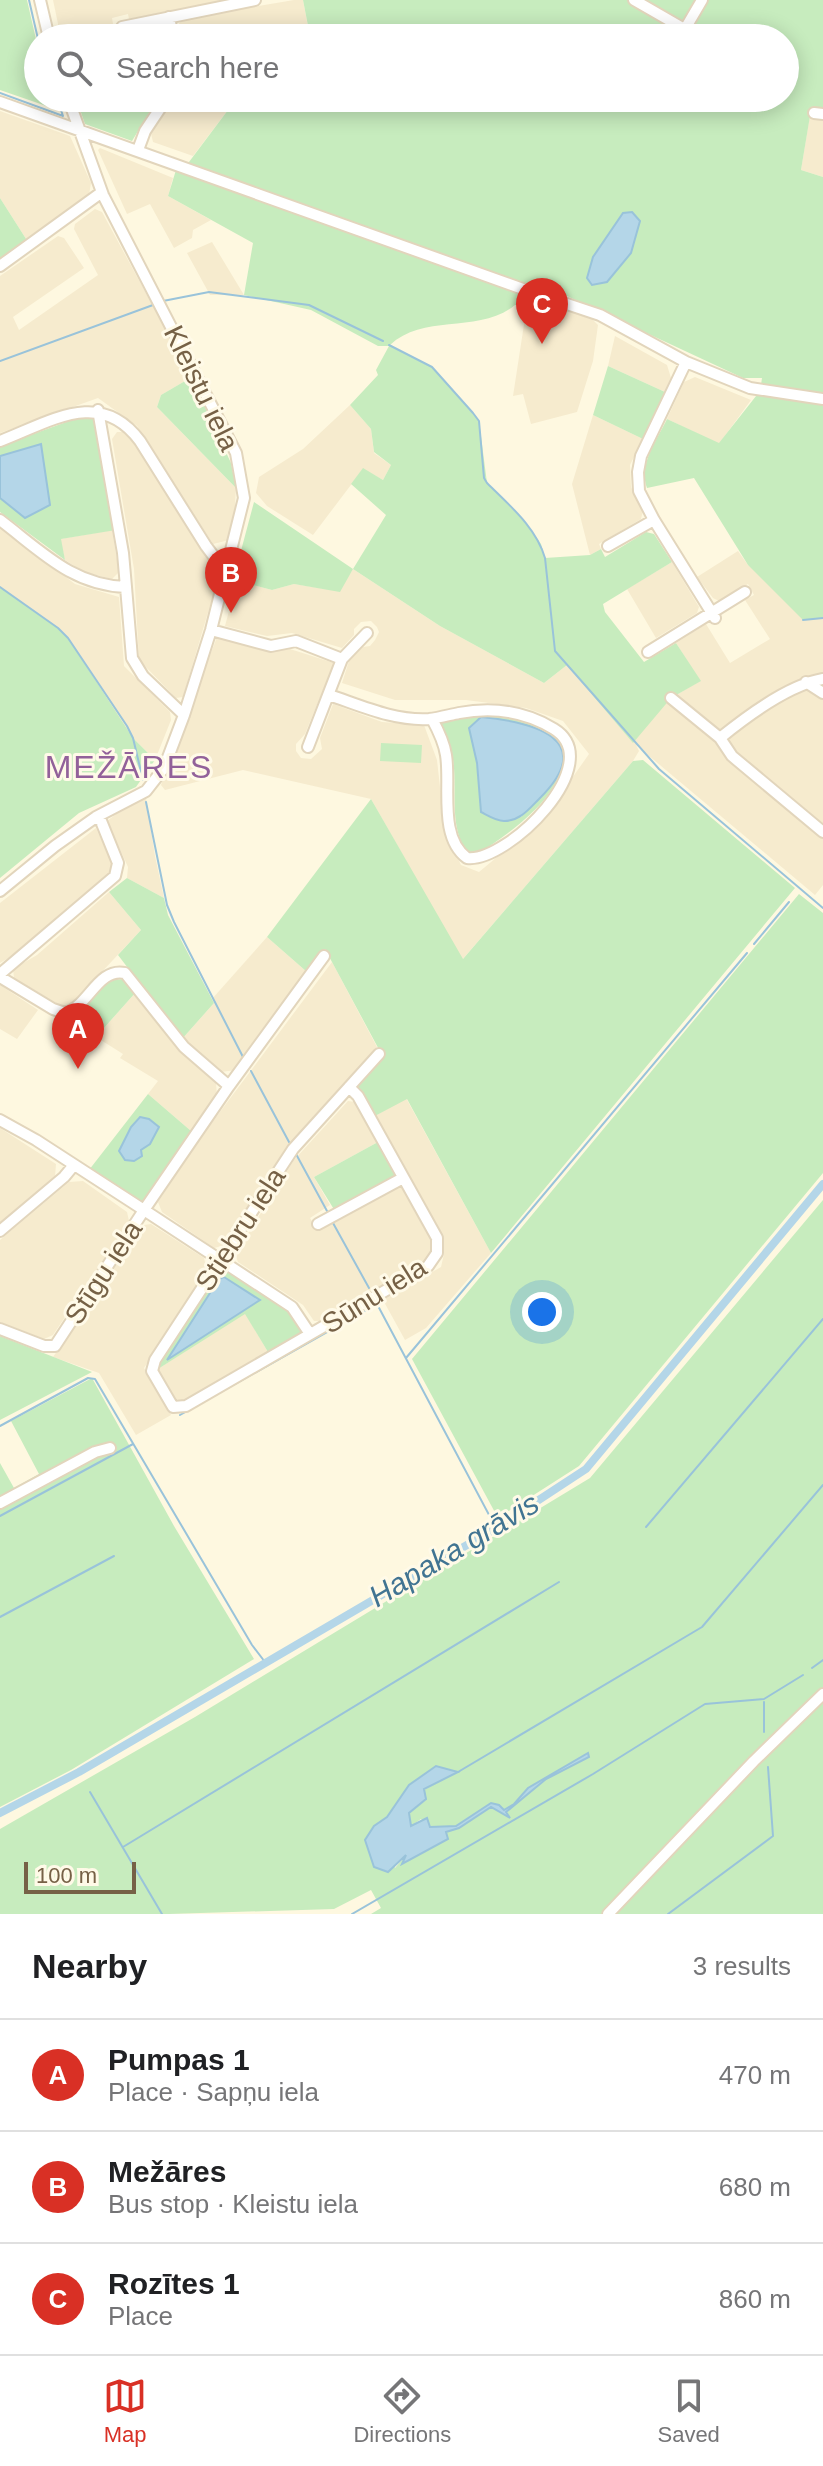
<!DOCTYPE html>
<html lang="en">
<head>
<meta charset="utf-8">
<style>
	:root { --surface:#fff; --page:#f6f6f6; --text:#202124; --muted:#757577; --line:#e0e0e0; --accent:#d93025 }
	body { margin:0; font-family:Arial,sans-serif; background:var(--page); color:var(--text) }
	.scale { position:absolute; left:24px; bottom:20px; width:112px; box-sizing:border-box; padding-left:8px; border:4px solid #766146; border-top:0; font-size:22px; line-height:28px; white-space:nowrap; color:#766146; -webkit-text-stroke:6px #fffae8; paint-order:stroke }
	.you { position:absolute; left:542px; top:1312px; width:28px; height:28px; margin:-20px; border:6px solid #fff; border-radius:50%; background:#1a73e8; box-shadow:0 0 0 12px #1a73e833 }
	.badge { display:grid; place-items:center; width:52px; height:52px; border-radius:50%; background:var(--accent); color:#fff; font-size:26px; font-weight:700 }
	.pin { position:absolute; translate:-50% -66px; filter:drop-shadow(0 2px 4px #0008) }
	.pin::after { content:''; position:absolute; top:42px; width:28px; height:24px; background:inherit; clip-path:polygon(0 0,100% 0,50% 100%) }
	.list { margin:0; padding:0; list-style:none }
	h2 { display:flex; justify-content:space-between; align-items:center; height:104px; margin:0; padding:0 32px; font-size:34px }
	h2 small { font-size:26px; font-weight:400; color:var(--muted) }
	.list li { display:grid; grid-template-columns:52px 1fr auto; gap:24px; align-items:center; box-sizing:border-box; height:112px; padding:0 32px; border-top:2px solid var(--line) }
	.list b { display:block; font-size:30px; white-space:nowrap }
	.list p { margin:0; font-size:26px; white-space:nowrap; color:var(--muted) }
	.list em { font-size:26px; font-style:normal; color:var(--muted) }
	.icon { flex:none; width:44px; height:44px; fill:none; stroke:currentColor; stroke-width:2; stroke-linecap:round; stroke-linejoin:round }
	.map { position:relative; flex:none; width:823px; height:1914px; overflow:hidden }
	.search { position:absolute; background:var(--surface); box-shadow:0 4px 20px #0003; left:24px; right:24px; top:24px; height:88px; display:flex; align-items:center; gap:20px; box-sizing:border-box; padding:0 28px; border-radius:44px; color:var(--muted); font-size:30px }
	.sheet { height:440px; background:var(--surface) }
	nav { display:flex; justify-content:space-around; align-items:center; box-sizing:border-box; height:112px; border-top:2px solid var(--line); background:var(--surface); font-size:22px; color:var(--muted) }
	nav a { display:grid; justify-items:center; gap:4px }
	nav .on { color:var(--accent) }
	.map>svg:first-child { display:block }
	.residential { fill:#f6ebce }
	.green { fill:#c7ecbe; fill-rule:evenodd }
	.water { fill:#b4d6e8; stroke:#99c3da; stroke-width:2 }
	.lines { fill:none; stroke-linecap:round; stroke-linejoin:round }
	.stream { stroke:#99c3da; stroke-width:2 }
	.canal { stroke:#b4d6e8; stroke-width:8 }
	.minor-casing { stroke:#e2d5bc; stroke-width:14 }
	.minor { stroke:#fff; stroke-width:10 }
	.labels { text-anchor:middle; stroke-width:6; stroke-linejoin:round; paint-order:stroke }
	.street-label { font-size:28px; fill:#766146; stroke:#fffae8 }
	.water-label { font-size:30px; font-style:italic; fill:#417492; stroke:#fffae8 }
	.quarter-label { font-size:32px; letter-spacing:2px; fill:#92619a; stroke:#fffae8 }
</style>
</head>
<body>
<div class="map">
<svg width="823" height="1914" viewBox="0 0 823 1914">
	<rect width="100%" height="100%" fill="#fef8e0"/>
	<path class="residential" d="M53,0H223L129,19L128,14L112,18L115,36L107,38H61Z
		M294,0H303L309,32L297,38H179L176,27L183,19Z
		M175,98H237L193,156L153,142L151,134Z
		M0,111L70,136L91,183L89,195L28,242L0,198Z
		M810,115L823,117V177L801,170Z
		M100,148L173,178L168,196L211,220L193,230L192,238L174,248L150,204L127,214L98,150Z
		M95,209L102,212L187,369L185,381L161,395L157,407L236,488L234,524L229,540L213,544L137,426L98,398L0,433V276L58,236L64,238L84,268L13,317L19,330L98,275L74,229L75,224Z
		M212,242L244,295H210L187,253Z
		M527,305H559L588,315L598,325L593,361L577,412L531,424L523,394L513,396Z
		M615,336L667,365L671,378L665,392L608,366Z
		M695,377L751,400L719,444L667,419L684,382Z
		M350,405L371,429L374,453L391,465L383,480L363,469L313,535L267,506L256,493L259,477L303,449Z
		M593,415L643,439L630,465L631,487L643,511L641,519L599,544L601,549L590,555L572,484Z
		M117,432H129L215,572L217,582L183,697L176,698L139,660L134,569L112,439Z
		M0,527L75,584L119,597L124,666L170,712L171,720L155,760L133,738L68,638L58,628L0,587Z
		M112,530L119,572L112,579L84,572L65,560L60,539Z
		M738,551L748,565L823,618V885L815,895L636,745L639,751L633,761L462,960L371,799L243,770L165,790L161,785L217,637L265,651L290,649L334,663L305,734L296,744V751L301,758L311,759L322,749L320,738L333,704L382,722L424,725L437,760L445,832L461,865L479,872L544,818L589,754L563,721L526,708L466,700H395L342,683L349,661L363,647L370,646L375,640L379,632L377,627L371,621L361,622L354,629V635L342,648L292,633L267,636L225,626L237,581L272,590L294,584L339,591L353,569L440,626L544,683L567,665L671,698L700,681L676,643L706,624L730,663L770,639L745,600L754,595L748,584L719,601L713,598L697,577Z
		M672,562L699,607L697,613L656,638L627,589Z
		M146,798L155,856L164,898L127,878L128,867L107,821L119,812Z
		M96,828L112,864L111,874L20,951L0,963V903Z
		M109,892L141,930L70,1006L63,1007L14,978L13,969L37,955Z
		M267,937L307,972L236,1070L221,1072L182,1039L214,1003L212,999Z
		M332,962L377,1047L287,1148L225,1245L214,1248L162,1212L158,1202L202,1136Z
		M0,985L38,1010L17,1039L0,1029Z
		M136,992L180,1050L216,1083L217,1096L191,1131L148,1094L158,1081L120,1058L123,1054L96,1037Z
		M406,1098L491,1253L426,1328L405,1340L383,1300L441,1267L444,1254L443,1244L373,1117Z
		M348,1101L355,1102L378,1142L314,1177L330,1205L310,1218L318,1230L401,1183L434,1244L431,1257L321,1321H314L303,1305L238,1262L235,1254L294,1160Z
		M0,1128L56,1164L55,1177L0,1225Z
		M83,1181L127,1212L129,1221L53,1335L44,1339L0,1322V1240L69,1182Z
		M151,1224L204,1258L207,1271L144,1368L171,1415L136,1435L99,1373L53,1357L144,1225Z
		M245,1313L268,1352L183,1401L175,1399L158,1369Z"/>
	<path class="green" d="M0,0H27L38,48V98H54L58,110L0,90Z
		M303,0H823V111L811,110L801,170L823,177V618L803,620L748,565L694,478L647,488C638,465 657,440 667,419L719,443L760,391L762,378H743L567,296L559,305H515C480,334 424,313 390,345L432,367L473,413L479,421L487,483L526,523L541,544L545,558L590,555L601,549L605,557L646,532L654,534L672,562L603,604L605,612L644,662L676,643L701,681L671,698L633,743L567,665L544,683L440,626L353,569L340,592L294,584L272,590L237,581L234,577L254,502L353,569L386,515L351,484L363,468L383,480L391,465L374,452L371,429L350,405L378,375L376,370L389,346H378L311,310L244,295L253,243L168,196L176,170L186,173L189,162L237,98H785V38H297L309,31Z
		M76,98H158L132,141L85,124Z
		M0,198L28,242L0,260Z
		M608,366L665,392L643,439L593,415Z
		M187,369L231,463L236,488L157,407L161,395L185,381Z
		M83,416H93L97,422L116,530L61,539L65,560L0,512V446Z
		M0,587L58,628L68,638L133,738L155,760L136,787L79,813L0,878Z
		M477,713C517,718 541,715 568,750C560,798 515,830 476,855L467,853C447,823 459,786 452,754C449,744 443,734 439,725L446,718ZM516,724L544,730L556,740L562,773L521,817L481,812L475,746Z
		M381,743L422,745L421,763L380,761Z
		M643,760L795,888L491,1253L407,1099L373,1117L357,1089L362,1080L383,1057L325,949L307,972L267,937L371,799L463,959L633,761Z
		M127,878L164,898L168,915L214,1003L182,1039L118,955L141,930L109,892Z
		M799,894L823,913V1173L579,1466L498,1518L412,1359Z
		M125,979L136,992L96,1037L71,1020L110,980Z
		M148,1094L191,1131L143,1202L89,1170Z
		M378,1142L397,1176L335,1211L314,1177Z
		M823,1200V1914H371L381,1908L371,1890L334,1909L169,1914H0V1829L195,1717L590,1478ZM587,1754L589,1757L546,1779L505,1812L509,1817L491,1807L459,1828L446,1832L448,1839L404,1863L408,1853L395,1868L374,1826L387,1817L409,1785L436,1766L457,1772L424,1790L426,1800L409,1813L411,1826L421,1819L430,1827L456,1826L491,1803L504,1810L514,1804L528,1788Z
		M220,1266L292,1312L303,1332L268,1352L245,1314L158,1369L156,1365Z
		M0,1336L92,1372L0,1420Z
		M92,1378L174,1526L254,1659L71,1770L0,1807V1463L14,1488L39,1474L11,1421Z"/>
	<path class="water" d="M632,212L640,221L631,253L607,282L592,285L587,278L593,257L623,213Z
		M41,444L50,505L25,518L0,498V456Z
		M481,717C533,722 600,739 539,799C529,809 520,821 504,821C496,821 487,815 481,812L477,763L469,728Z
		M140,1117L149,1119L159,1127L150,1144L141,1150L142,1156L134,1161L125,1160L119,1151L131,1127Z
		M224,1277L260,1300L167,1360L219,1279Z
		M588,1753L589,1757L546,1779L506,1812L510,1818L491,1807L459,1828L446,1832L448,1839L402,1864L406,1855L388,1872L374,1867L365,1840L374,1826L387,1817L409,1785L436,1766L458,1772L424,1789L426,1799L409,1813L411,1826L427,1818L430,1827L456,1826L491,1803L499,1805L504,1810L514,1804L528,1788Z"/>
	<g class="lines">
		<path class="stream" d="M29,0L38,39
			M0,93L63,116L57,98
			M163,301L209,292L309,305L383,341
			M389,345L432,367L473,413L479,421L484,478L487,483C509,505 536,527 545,558L555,651L659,769L823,908
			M0,361L153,305
			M0,587L58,628L68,638L127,726L133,738L143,780
			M803,620L823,618
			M146,802L167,905L174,922L243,1057
			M754,944L789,902
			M251,1071L289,1142
			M296,1154L327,1211
			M333,1223L369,1288
			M406,1358L747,953
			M180,1415L377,1304L496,1528
			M0,1426L88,1378L95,1379L252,1645L265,1662
			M0,1516L133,1444
			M646,1527L823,1319
			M0,1617L114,1556
			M812,1668L823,1660
			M764,1732V1702
			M458,1772L702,1627L823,1485
			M90,1792L162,1914
			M123,1847L559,1582
			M352,1914L593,1774L705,1704L764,1699L803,1675
			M668,1914L773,1836L768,1767"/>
		<path class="canal" d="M0,1813L79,1772L496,1528L586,1469L823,1184"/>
		<defs>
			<path id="minor" d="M40,0L49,38
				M634,0L700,38
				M169,17L173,38
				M122,27L255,0
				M685,29L702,0
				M0,102L537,294L600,315L686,362L750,388L823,399
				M814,113L823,114
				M138,150L145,131L167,98
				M0,266L102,192
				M686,362L641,456L638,472L639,491L654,520L715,618
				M98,410L123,553L126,587
				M0,441C50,422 100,387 140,441L206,546L218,562L226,568
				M0,520C41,551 72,585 126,587L132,658L143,676L184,715
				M608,546L654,520
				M211,630L271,646L296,641L342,659L367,633
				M648,652L745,592
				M806,682L823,693
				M329,695C362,706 394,721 429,719C439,718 449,715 459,713C492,707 525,711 554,729C609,763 507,863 467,858C438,837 451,785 446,755C444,742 438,730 432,719
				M671,698L720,738L732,756L823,832
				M720,738C747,716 789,685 823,679
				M308,747L342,659
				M0,891L55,846L96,817L146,791L164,768L184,715L211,630L244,498L236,453L103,195L68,98
				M0,974L115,876L118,863L101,821L96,817
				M0,977L53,1009L65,1013C88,1007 98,967 125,973L184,1047L229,1086L324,956
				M229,1086L144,1210L292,1307L310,1334
				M349,1087L358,1096L437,1238V1253L428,1266L186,1406L173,1407L152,1371L155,1360L293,1149L379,1054
				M0,1120L36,1140L144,1210L55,1346H44L0,1329
				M318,1224L403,1178
				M0,1231L64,1177L74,1165
				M0,1503L95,1452L110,1448
				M608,1914L754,1761L823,1694"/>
		</defs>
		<use href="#minor" class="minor-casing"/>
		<use href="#minor" class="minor"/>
	</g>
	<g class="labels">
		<g class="street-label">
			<text transform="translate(202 388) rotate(64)" y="10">Kleistu iela</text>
			<text transform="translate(240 1229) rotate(-57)" y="10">Stiebru iela</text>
			<text transform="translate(103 1272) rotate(-57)" y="10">Stīgu iela</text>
			<text transform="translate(374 1295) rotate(-32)" y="10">Sūnu iela</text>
		</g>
		<g class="water-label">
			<text transform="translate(454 1550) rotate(-31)" y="10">Hapaka grāvis</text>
		</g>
		<g class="quarter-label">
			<text x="129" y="778">MEŽĀRES</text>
		</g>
	</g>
</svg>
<div class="scale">100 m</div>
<div class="you"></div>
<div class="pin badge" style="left:78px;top:1069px">A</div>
<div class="pin badge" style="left:231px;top:613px">B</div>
<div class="pin badge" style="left:542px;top:344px">C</div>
<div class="search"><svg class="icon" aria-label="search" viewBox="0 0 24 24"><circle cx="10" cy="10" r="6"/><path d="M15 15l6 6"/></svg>Search here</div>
</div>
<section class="sheet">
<h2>Nearby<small>3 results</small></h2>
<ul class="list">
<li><span class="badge">A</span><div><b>Pumpas 1</b><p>Place · Sapņu iela</p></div><em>470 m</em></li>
<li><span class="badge">B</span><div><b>Mežāres</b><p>Bus stop · Kleistu iela</p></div><em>680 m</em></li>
<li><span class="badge">C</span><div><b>Rozītes 1</b><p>Place</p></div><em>860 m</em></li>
</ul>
</section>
<nav>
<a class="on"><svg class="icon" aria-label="map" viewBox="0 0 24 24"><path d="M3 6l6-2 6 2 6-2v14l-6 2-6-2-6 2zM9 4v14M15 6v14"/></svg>Map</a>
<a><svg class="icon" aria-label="directions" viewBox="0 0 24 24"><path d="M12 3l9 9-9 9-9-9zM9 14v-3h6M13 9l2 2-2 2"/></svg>Directions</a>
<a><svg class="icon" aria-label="saved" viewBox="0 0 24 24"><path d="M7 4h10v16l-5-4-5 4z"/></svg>Saved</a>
</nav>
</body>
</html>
